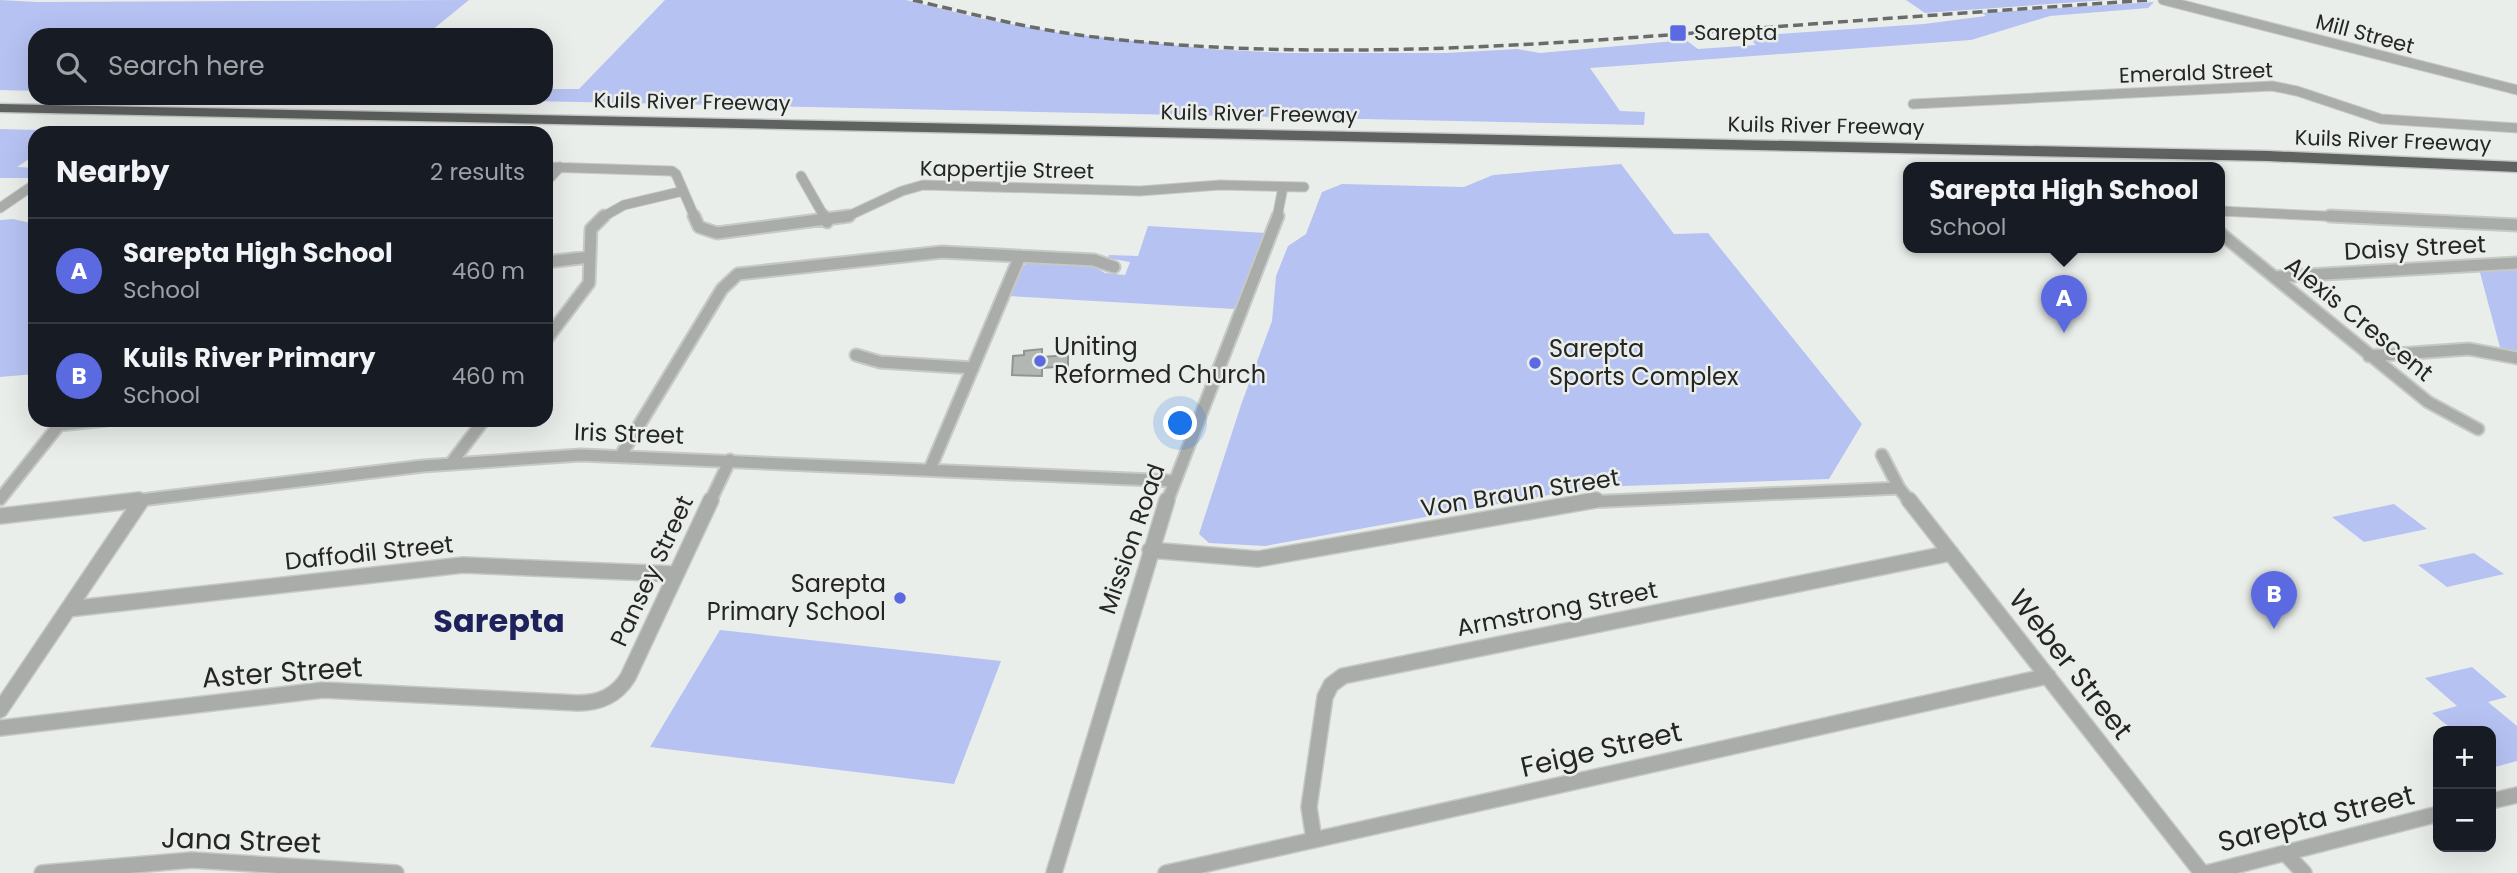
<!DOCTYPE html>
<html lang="en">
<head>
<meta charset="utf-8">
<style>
	:root { --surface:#171b24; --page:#20242c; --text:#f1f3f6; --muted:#9ea1a6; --line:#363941; --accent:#5b6ae1 }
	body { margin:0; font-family:Poppins,sans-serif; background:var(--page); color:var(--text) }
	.controls { position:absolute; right:21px; bottom:21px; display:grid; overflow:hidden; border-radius:14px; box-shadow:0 7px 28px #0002 }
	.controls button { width:63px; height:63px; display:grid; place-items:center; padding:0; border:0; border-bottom:2px solid var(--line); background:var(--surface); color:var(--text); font:35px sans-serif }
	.you { position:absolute; left:1181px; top:424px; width:24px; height:24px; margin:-18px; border:5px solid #fff; border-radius:50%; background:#1a73e8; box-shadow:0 0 0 10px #1a73e833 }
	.badge { display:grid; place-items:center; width:46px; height:46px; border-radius:50%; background:var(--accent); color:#fff; font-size:23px; font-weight:700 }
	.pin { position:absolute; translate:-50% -58px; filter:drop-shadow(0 2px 4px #0008) }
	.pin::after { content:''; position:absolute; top:37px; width:24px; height:21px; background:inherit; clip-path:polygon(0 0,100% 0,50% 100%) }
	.popup { position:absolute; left:1903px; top:162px; width:322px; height:91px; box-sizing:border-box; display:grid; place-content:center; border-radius:14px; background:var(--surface); filter:drop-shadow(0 2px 5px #0005); font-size:23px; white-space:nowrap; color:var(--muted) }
	.popup b { font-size:26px; color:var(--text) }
	.popup::after { content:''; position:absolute; left:50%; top:100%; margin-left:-14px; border:14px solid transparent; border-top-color:var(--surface) }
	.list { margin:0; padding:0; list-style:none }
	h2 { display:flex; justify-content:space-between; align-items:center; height:91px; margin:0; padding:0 28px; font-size:30px }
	h2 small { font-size:23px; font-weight:400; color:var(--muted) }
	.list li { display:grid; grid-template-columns:46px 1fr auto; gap:21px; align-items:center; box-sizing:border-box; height:105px; padding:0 28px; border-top:2px solid var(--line) }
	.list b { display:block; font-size:26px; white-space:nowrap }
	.list p { margin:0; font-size:23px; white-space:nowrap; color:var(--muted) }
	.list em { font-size:23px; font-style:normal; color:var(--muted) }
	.icon { flex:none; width:38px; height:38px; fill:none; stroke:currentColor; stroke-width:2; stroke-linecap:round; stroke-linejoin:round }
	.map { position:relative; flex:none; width:2517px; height:873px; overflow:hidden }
	.search { position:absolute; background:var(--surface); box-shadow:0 7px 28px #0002; left:28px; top:28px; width:525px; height:77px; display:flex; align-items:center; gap:18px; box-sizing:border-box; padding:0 24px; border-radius:21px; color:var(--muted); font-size:26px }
	.panel { position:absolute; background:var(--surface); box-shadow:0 7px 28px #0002; left:28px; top:126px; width:525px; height:301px; border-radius:21px }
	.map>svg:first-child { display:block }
	.green { fill:#b6c2f2 }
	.building { fill:#b3b7b4; stroke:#919491; stroke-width:2 }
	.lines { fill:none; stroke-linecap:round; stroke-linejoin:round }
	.street-far2-casing { stroke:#c6cac7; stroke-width:11 }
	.street-far1-casing { stroke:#c6cac7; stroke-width:15 }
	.street-casing { stroke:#c6cac7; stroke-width:18 }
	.highway-casing { stroke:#c6cac7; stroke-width:3 }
	.street-far2 { stroke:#aaacaa; stroke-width:9 }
	.street-far1 { stroke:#aaacaa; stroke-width:11 }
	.street { stroke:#aaacaa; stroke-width:15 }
	.highway { fill:#5f6260; fill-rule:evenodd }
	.rail { stroke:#6a6c6a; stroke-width:3.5; stroke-dasharray:10 5; stroke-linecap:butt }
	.poi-dot { fill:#5b6ae1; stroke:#eaeeeb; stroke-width:2.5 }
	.labels { text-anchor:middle; stroke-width:5; stroke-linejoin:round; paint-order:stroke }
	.far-poi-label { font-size:21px; fill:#242524; stroke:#eaeeeb; text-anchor:start }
	.far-street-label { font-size:21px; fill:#242524; stroke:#eaeeeb }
	.street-label { font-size:24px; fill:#242524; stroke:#eaeeeb }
	.poi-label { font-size:24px; fill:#242524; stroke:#eaeeeb; text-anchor:start }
	.near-street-label { font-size:28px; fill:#242524; stroke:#eaeeeb }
	.district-label { font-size:32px; font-weight:bold; fill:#1d225b; stroke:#eaeeeb }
</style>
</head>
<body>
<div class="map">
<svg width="2517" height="873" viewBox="0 0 2517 873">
	<rect width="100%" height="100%" fill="#eaeeeb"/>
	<path class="green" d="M0,0L37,2L469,0L426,35H35V91L0,90Z
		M665,0H906L979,18L1060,33L1210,49L1287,53H1446L1517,49L1540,53L1686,40L1698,49L1756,45L1747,36L1924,24L1986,16L1982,13L2154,2L2148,8L2050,16L1971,40L1590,68L1620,111L1645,112L1644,125L398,98H546V89H579Z
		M1906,0H2106L1925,13Z
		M0,129L117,132L35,133V155L17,167L35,168V178H0Z
		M1621,164L1674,234L1708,233L1862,424L1829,479L1593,487L1265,546L1209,543L1199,534L1241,405L1272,321L1276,276L1288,246L1306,234L1322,192L1342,184L1464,187L1493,175Z
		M13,219L35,224V374L0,377V220Z
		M1148,226L1266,233L1234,309L1009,296L1021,267L1031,261L1088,263L1105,273L1125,275L1130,262L1108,258L1109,255L1138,256Z
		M2517,267V355L2501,351L2479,269Z
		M2394,504L2427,529L2364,542L2332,517Z
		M2474,553L2504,574L2447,587L2418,565Z
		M720,630L1001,661L954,784L650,747Z
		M2472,667L2507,697L2488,702L2517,726V761L2495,767L2491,763V731H2454L2432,713L2457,706L2425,678Z"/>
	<path class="building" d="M1042,349V357L1068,355V366L1042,368V376L1012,375L1013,356L1024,355V351Z"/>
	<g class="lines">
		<defs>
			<path id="street-far2" d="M2163,0L2517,90
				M1913,104L2272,86L2297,91L2381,119L2517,128
				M546,167L672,171L676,174L695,218
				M801,176L825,218
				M546,182L560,167
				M0,208L35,184
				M2220,211L2367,218
				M601,218L624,205L683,191
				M844,218L902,191L923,185L1140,191L1220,185L1304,187
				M1277,218L1283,187"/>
			<path id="street-far1" d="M694,216L699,227L717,233L849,216
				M824,216L827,222
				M2330,216L2517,225
				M2220,233L2428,402L2478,429
				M546,262L590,257
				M2274,277L2517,263
				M546,340L589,283L591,229L604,216
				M856,355L880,362L973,368
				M2369,356L2469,349L2517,358
				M59,425L106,420
				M621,455L722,289L738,274L942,252L1094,260L1114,267
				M1882,455L1899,488L1910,502
				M452,462L484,420
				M930,469L1020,256
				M0,499L63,420
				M124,502L423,466L581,455L1175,481
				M710,502L730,460
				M1167,502L1278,216
				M1586,502L1899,488"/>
			<path id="street" d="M1909,500L2202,873
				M0,516L139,500
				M1150,550L1258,559L1596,500
				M68,609L463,565L676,574
				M0,710L141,501
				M0,728L323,690L578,703C600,703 616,696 628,677L711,500
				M2491,801L2517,795
				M1314,840L1309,807L1325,697L1331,685L1343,676L1951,553
				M2285,853L2304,873
				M42,873L192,860L396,873
				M1054,873L1167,500
				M1166,873L2048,676
				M2207,873L2438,814"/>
			<path id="highway" d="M0,104L2268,151L2517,162V172L2268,161L0,112Z"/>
		</defs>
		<use href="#street-far2" class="street-far2-casing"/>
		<use href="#street-far1" class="street-far1-casing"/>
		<use href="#street" class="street-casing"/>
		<use href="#highway" class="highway-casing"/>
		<use href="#street-far2" class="street-far2"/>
		<use href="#street-far1" class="street-far1"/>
		<use href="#street" class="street"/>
		<use href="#highway" class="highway"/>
		<path class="rail" d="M913,0C976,15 1038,31 1103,38C1308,61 1514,47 1719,31C1863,20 2006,10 2149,0"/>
	</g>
	<g class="poi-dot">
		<rect x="1669" y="24" width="18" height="18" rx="3.5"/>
		<circle cx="1040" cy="361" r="7"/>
		<circle cx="1535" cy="363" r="7"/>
		<circle cx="900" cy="598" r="7"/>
	</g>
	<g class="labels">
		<g class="far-poi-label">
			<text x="1694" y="40">Sarepta</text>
		</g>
		<g class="far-street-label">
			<text transform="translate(2365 34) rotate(15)" y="7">Mill Street</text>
			<text transform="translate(2196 73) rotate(-2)" y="7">Emerald Street</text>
			<text transform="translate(692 102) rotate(1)" y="7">Kuils River Freeway</text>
			<text transform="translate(1259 114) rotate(1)" y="7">Kuils River Freeway</text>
			<text transform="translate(1826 126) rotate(1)" y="7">Kuils River Freeway</text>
			<text transform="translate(2393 141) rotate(2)" y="7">Kuils River Freeway</text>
			<text transform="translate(1007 170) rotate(1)" y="7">Kappertjie Street</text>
		</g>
		<g class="street-label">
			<text transform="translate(2415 248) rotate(-3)" y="8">Daisy Street</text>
			<text transform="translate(2359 319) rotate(39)" y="8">Alexis Crescent</text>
			<text transform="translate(629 434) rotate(2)" y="8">Iris Street</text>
			<text transform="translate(1520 493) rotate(-9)" y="8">Von Braun Street</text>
			<text transform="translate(1132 539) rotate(-71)" y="8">Mission Road</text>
			<text transform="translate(369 553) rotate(-6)" y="8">Daffodil Street</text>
			<text transform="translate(652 571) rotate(-65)" y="8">Pansey Street</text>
			<text transform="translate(1557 609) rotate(-11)" y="8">Armstrong Street</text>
		</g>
		<g class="poi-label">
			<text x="1054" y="355">Uniting<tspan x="1054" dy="28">Reformed Church</tspan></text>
			<text x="1549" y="357">Sarepta<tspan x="1549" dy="28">Sports Complex</tspan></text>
			<text x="886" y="592" text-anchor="end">Sarepta<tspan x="886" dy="28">Primary School</tspan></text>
		</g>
		<g class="near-street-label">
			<text transform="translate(2071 664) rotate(52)" y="10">Weber Street</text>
			<text transform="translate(282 672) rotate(-4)" y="10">Aster Street</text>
			<text transform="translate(1601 749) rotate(-13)" y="10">Feige Street</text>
			<text transform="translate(2316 818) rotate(-14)" y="10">Sarepta Street</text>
			<text transform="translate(241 840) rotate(2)" y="10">Jana Street</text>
		</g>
		<g class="district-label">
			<text x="499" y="632">Sarepta</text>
		</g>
	</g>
</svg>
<div class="controls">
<button>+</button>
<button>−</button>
</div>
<div class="you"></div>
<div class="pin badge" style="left:2064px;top:333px">A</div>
<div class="popup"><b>Sarepta High School</b>School</div>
<div class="pin badge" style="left:2274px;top:629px">B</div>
<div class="search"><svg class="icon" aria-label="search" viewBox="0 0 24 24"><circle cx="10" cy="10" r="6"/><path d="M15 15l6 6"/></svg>Search here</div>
<section class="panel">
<h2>Nearby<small>2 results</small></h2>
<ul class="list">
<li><span class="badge">A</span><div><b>Sarepta High School</b><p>School</p></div><em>460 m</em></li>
<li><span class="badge">B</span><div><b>Kuils River Primary</b><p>School</p></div><em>460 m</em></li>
</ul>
</section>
</div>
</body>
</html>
